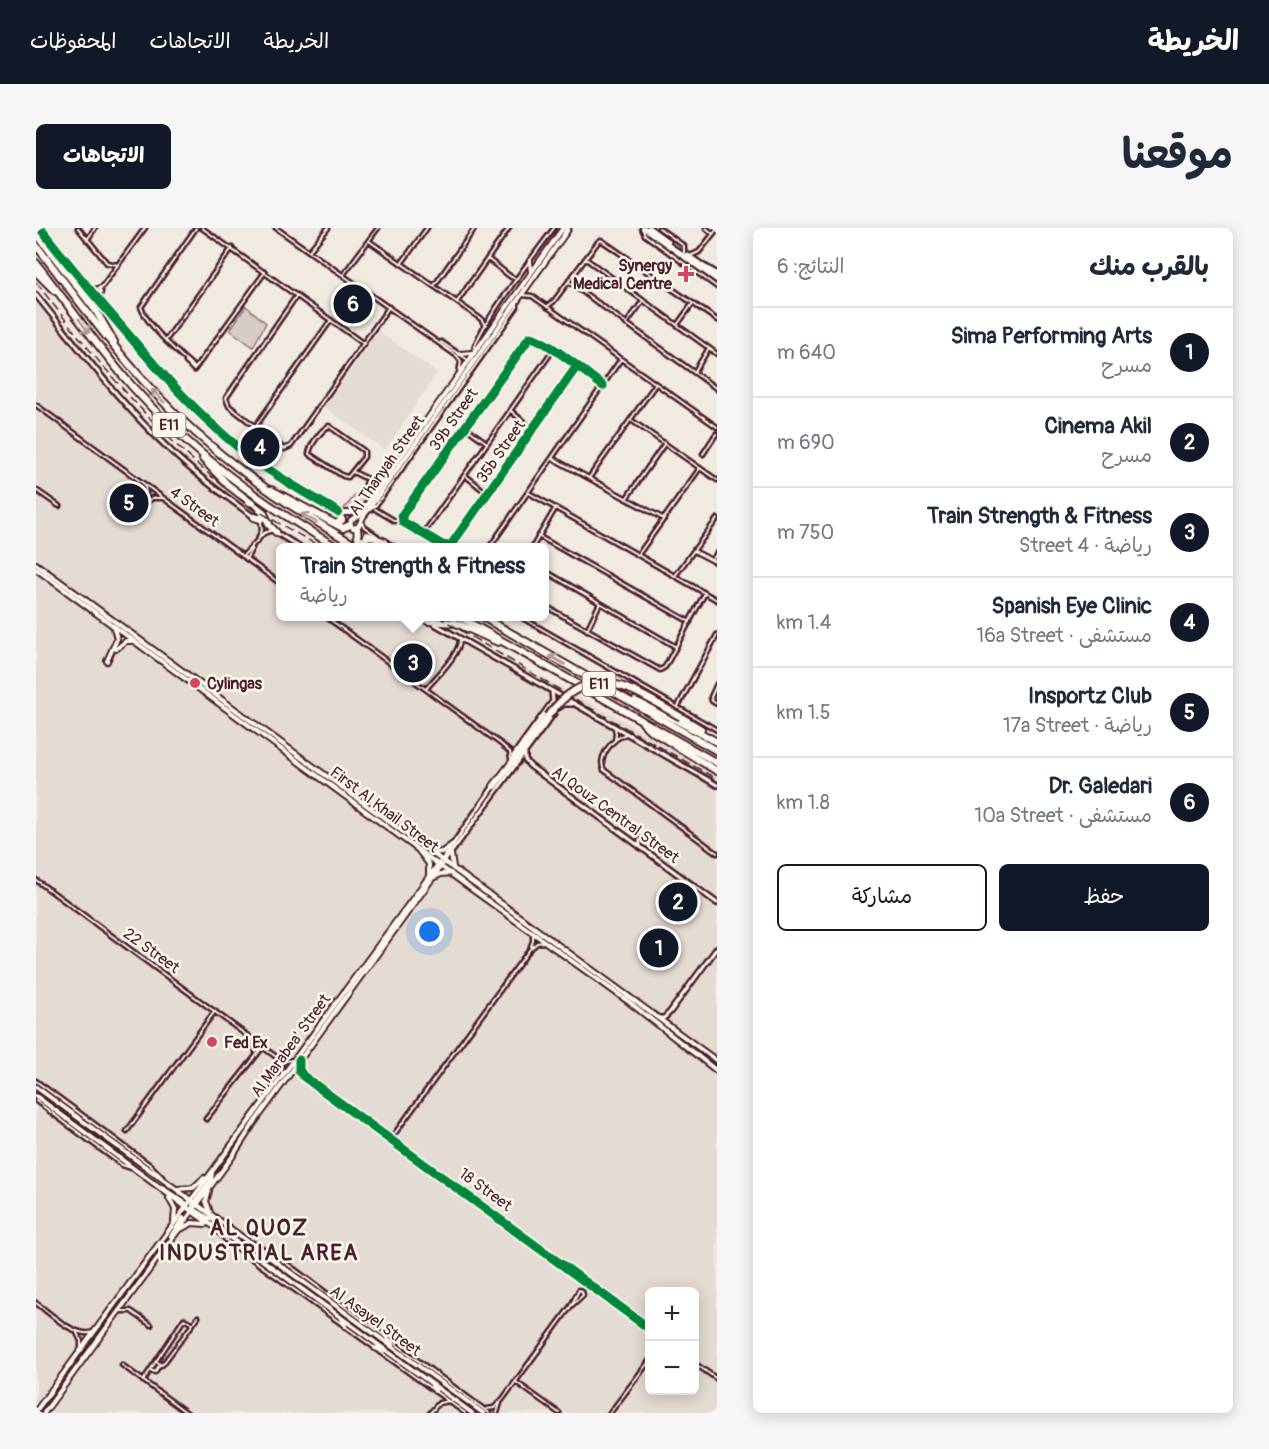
<!DOCTYPE html>
<html lang="ar">
<head>
<meta charset="utf-8">
<style>
	:root { --surface:#fff; --page:#f6f6f7; --text:#1f2937; --muted:#747a83; --line:#e0e1e3; --accent:#111827 }
	body { margin:0; font-family:Pangolin,"Playpen Sans Arabic",sans-serif; background:var(--page); color:var(--text); direction:rtl }
	.controls { position:absolute; right:18px; bottom:18px; display:grid; overflow:hidden; border-radius:9px; box-shadow:0 3px 15px #0003 }
	.controls button { width:54px; height:54px; display:grid; place-items:center; padding:0; border:0; border-bottom:2px solid var(--line); background:var(--surface); color:var(--text); font:30px sans-serif }
	.you { position:absolute; left:394px; top:704px; width:21px; height:21px; margin:-15px; border:4px solid #fff; border-radius:50%; background:#1a73e8; box-shadow:0 0 0 9px #1a73e833 }
	.badge { display:grid; place-items:center; width:39px; height:39px; border-radius:50%; background:var(--accent); color:#fff; font-size:20px; font-weight:700 }
	.pin { position:absolute; translate:-50% -50%; border:3px solid #fff; box-shadow:0 2px 6px #0006 }
	.popup { position:absolute; left:240px; top:315px; width:273px; height:78px; box-sizing:border-box; display:grid; place-content:center; border-radius:9px; background:var(--surface); filter:drop-shadow(0 2px 4px #0005); font-size:20px; white-space:nowrap; color:var(--muted) }
	.popup b { font-size:22px; color:var(--text) }
	.popup::after { content:''; position:absolute; left:50%; top:100%; margin-left:-12px; border:12px solid transparent; border-top-color:var(--surface) }
	.list { margin:0; padding:0; list-style:none }
	h2 { display:flex; justify-content:space-between; align-items:center; height:78px; margin:0; padding:0 24px; font-size:26px }
	h2 small { font-size:20px; font-weight:400; color:var(--muted) }
	.list li { display:grid; grid-template-columns:39px 1fr auto; gap:18px; align-items:center; box-sizing:border-box; height:90px; padding:0 24px; border-top:2px solid var(--line) }
	.list b { display:block; font-size:22px; white-space:nowrap }
	.list p { margin:0; font-size:20px; white-space:nowrap; color:var(--muted) }
	.list em { font-size:20px; font-style:normal; color:var(--muted) }
	.actions { display:flex; gap:12px; padding:18px 24px }
	.actions a { flex:1; padding:14px 0; border:2px solid var(--accent); border-radius:9px; text-align:center; font-size:21px; color:var(--accent) }
	.actions .main { background:var(--accent); color:#fff }
	.map { position:relative; flex:none; width:681px; height:1185px; overflow:hidden; direction:ltr; border-radius:9px }
	header { display:flex; align-items:center; gap:36px; box-sizing:border-box; height:84px; padding:0 30px; background:var(--accent); color:#fff }
	header strong { font-size:28px }
	nav { display:flex; gap:33px; margin-inline-start:auto; font-size:21px }
	.intro { display:flex; align-items:center; justify-content:space-between; box-sizing:border-box; height:144px; padding:0 36px }
	h1 { margin:0; font-size:42px }
	.button { padding:15px 27px; border-radius:9px; background:var(--accent); color:#fff; font-size:21px; font-weight:700 }
	main { display:flex; gap:36px; padding:0 36px }
	aside { flex:1; background:var(--surface); border-radius:9px; box-shadow:0 3px 15px #0003 }
	.map>svg:first-child { display:block }
	.built { fill:#e4dbd2; fill-rule:evenodd }
	.green { fill:#d8ccc6; stroke:#917678; stroke-width:1.5 }
	.lines { fill:none; stroke-linecap:round; stroke-linejoin:round }
	.minor-casing { stroke:#4a1f2b; stroke-width:7 }
	.tertiary-casing { stroke:#4a1f2b; stroke-width:8 }
	.secondary-casing { stroke:#4a1f2b; stroke-width:8 }
	.primary-casing { stroke:#4a1f2b; stroke-width:9 }
	.motorway-casing { stroke:#4a1f2b; stroke-width:10 }
	.minor { stroke:#fbf7ec; stroke-width:2 }
	.tertiary { stroke:#fbf7ec; stroke-width:3 }
	.secondary { stroke:#fbf7ec; stroke-width:4 }
	.primary { stroke:#fbf7ec; stroke-width:4.5 }
	.motorway { stroke:#fbf7ec; stroke-width:6 }
	.rail { stroke:#4a1f2b; stroke-width:1.5; stroke-dasharray:9 4.5; stroke-linecap:butt }
	.motorway-bridge-casing { stroke:#4a1f2b; stroke-width:10; stroke-linecap:butt }
	.motorway-bridge { stroke:#fbf7ec; stroke-width:6 }
	.cycleway-casing { stroke:#fbf7ec; stroke-width:13 }
	.cycleway { stroke:#00873e; stroke-width:9 }
	.oneway { stroke:#ab9695 }
	.poi-dot { fill:#d1495b; stroke:#fbf7ec; stroke-width:2 }
	.labels { text-anchor:middle; stroke-width:5; stroke-linejoin:round; paint-order:stroke }
	.shield { fill:#fbf7ec; stroke:#7f6065; stroke-width:1.5 }
	.shield-label { font-size:15px; font-weight:bold; fill:#4a1f2b }
	.poi-label { font-size:16px; font-weight:bold; fill:#4a1f2b; stroke:#fbf7ec; text-anchor:start }
	.street-label { font-size:16px; fill:#4a1f2b; stroke:#fbf7ec }
	.district-label { font-size:22px; font-weight:bold; letter-spacing:1.5px; fill:#4a1f2b; stroke:#fbf7ec }
</style>
</head>
<body>
<header>
<strong>الخريطة</strong>
<nav><a>الخريطة</a><a>الاتجاهات</a><a>المحفوظات</a></nav>
</header>
<div class="intro"><h1>موقعنا</h1><a class="button">الاتجاهات</a></div>
<main>
<aside>
<h2>بالقرب منك<small>النتائج: 6</small></h2>
<ul class="list">
<li><span class="badge">1</span><div><b>Sima Performing Arts</b><p>مسرح</p></div><em>640 m</em></li>
<li><span class="badge">2</span><div><b>Cinema Akil</b><p>مسرح</p></div><em>690 m</em></li>
<li><span class="badge">3</span><div><b>Train Strength &amp; Fitness</b><p>رياضة · 4 Street</p></div><em>750 m</em></li>
<li><span class="badge">4</span><div><b>Spanish Eye Clinic</b><p>مستشفى · 16a Street</p></div><em>1.4 km</em></li>
<li><span class="badge">5</span><div><b>Insportz Club</b><p>رياضة · 17a Street</p></div><em>1.5 km</em></li>
<li><span class="badge">6</span><div><b>Dr. Galedari</b><p>مستشفى · 10a Street</p></div><em>1.8 km</em></li>
</ul>
<div class="actions"><a class="main">حفظ</a><a>مشاركة</a></div>
</aside>
<div class="map">
<svg width="681" height="1185" viewBox="0 0 681 1185">
	<rect width="100%" height="100%" fill="#f0eae0"/>
	<filter id="ink" filterUnits="userSpaceOnUse"><feTurbulence type="fractalNoise" baseFrequency=".0167" numOctaves="2"/><feDisplacementMap in="SourceGraphic" scale="12" xChannelSelector="R" yChannelSelector="G"/><feConvolveMatrix kernelMatrix="1 2 1 2 8 2 1 2 1" color-interpolation-filters="sRGB"/></filter>
	<g filter="url(#ink)">
		<path class="built" d="M0,60L41,117L96,179L134,217L190,263L254,309L272,319L245,320V388L393,389L440,415L585,491L681,549V1185H0ZM614,1064H658V1162H614Z
			M342,103L401,145L349,222L288,179Z"/>
		<path class="green" d="M210,78L230,95L217,119L194,102Z
			M326,259H329L334,265L326,277L316,284L306,283Z"/>
		<g class="lines">
			<defs>
				<path id="minor" d="M4,0C32,36 61,71 91,105C127,146 161,188 205,222C235,245 268,265 301,284
					M42,0L71,35L82,37
					M166,0L328,116
					M240,0L421,128L425,133L423,145
					M606,0L609,7L681,59
					M623,0L648,18V25
					M670,0L677,6
					M51,12L59,0
					M333,13L445,91L449,97
					M273,23L292,0
					M654,28L663,24L681,1
					M452,31L475,49L481,51
					M550,31L681,126
					M365,36L391,0
					M671,39L681,45
					M307,47L342,0
					M533,54L681,161
					M398,58L439,0
					M53,60L60,61L65,59
					M65,63L64,70L67,77
					M261,67L190,170L193,178L248,221L255,218L353,79
					M486,67L496,68L681,199
					M59,68L109,0
					M421,74L473,0
					M511,79L518,73L562,14L565,12L681,92
					M590,96L606,74
					M641,97L657,75
					M130,112L196,20
					M405,114L432,132
					M438,123C438,104 503,21 518,0
					M150,134L158,142L229,44
					M541,138L415,317L408,318L367,294L366,287L494,109C508,110 554,148 567,158
					M159,140C144,127 111,98 105,79L160,0
					M659,143L673,120
					M0,177L245,356
					M475,183L497,202
					M595,192L681,252
					M293,198L328,223V229L312,249L307,248L273,226C274,217 285,202 293,198Z
					M219,199L295,92
					M429,199L451,215
					M667,226L680,206
					M516,230L628,291
					M317,244L344,257
					M430,248L452,266
					M553,250L619,157
					M333,252L330,256L339,264
					M0,262L23,278
					M493,265L681,372
					M590,271L629,215
					M106,279L110,266L109,258
					M106,279L116,270H127
					M339,281L359,293L365,292
					M334,282L340,277L481,79V75
					M326,294L328,299L341,308
					M387,306L517,122
					M502,308L654,394
					M223,309L226,302L225,294
					M350,314L360,320
					M453,320L585,131
					M496,320L519,281
					M658,323L681,335
					M602,327L664,240
					M207,328L228,305L237,302
					M210,331L216,320
					M676,332L681,325
					M509,343L640,419
					M639,348L681,291
					M509,378L624,442L629,439L669,365
					M289,388L465,516L474,524L475,531
					M483,388L681,502
					M551,402L564,375
					M681,456L675,469L676,473L681,476
					M390,461C399,450 425,425 424,411
					M641,480L681,407
					M590,506C577,510 561,529 568,542L681,625
					M579,512L580,506L579,500
					M0,652L243,831L249,833L257,832
					M495,718L497,713V706
					M219,814L220,824
					M245,833L246,845
					M262,834L263,842L267,848L614,1101
					M0,853L114,937L126,949
					M0,873L86,937L95,940
					M170,891L227,819
					M91,903L179,783
					M354,912L494,721L501,715L507,714
					M181,1002L191,1013L306,1096
					M217,1015L243,1030L453,1185
					M543,1062L546,1063L547,1067L535,1078Z
					M0,1075C14,1085 40,1111 57,1104
					M85,1083H95L115,1097
					M310,1099L429,1185
					M41,1105L45,1113V1119
					M120,1133L125,1137L127,1136L162,1089
					M658,1135L681,1151
					M86,1137L151,1185
					M114,1142L119,1144L124,1136
					M107,1153L148,1091L157,1096
					M480,1154L523,1185
					M451,1181L458,1180L466,1172L535,1078
					M394,1185L403,1175L413,1173
					M461,1185L464,1175
					M574,1185L614,1132"/>
				<path id="tertiary" d="M0,67C43,120 82,173 132,220C158,246 188,267 218,289
					M241,305L265,320
					M397,395L681,557
					M522,480L528,476H536
					M489,526V532L494,538L681,675
					M477,528L517,473L516,464
					M604,619V612
					M406,632L457,559
					M408,634L518,485
					M622,790H628L634,784L681,720"/>
				<path id="secondary" d="M527,0L324,286L315,292L314,297L317,300L322,299L327,289L531,3
					M494,33L495,45
					M424,126L436,125
					M303,285H315L327,279
					M0,336L681,833
					M0,341L437,662L593,774L681,843
					M80,421L90,413H97
					M71,433L81,411L78,400
					M383,623L393,636V647
					M396,625L406,624L417,616
					M415,626L417,639
					M399,649L405,646L415,645
					M0,859L447,1185
					M0,868L147,977L226,1032L436,1185
					M126,960L152,977
					M141,961L157,960L168,950
					M173,963L170,973L175,987
					M133,970L139,981L138,994
					M157,977L175,952L176,945
					M156,980L172,990L178,992
					M143,1002L156,995L170,996
					M135,1008L147,990
					M304,1089L309,1098
					M350,1108L356,1117
					M339,1120L349,1123
					M395,1155L399,1163
					M0,1183L403,635
					M8,1185L196,929L218,895L406,637"/>
				<path id="primary" d="M608,0L681,52
					M613,0L632,14
					M529,5L532,0
					M651,27L681,48"/>
				<path id="motorway" d="M0,5L60,83L78,114
					M0,17C37,65 73,115 114,160C176,227 245,274 324,320
					M0,35C31,75 61,118 95,157C154,224 225,275 302,320
					M0,44L19,63
					M167,231L192,257L227,284L234,298L240,304
					M235,262L307,300L314,297
					M218,289L225,291L228,285
					M300,296L306,292L302,284
					M321,300L322,310L329,315
					M335,318L329,312L331,307L349,314
					M422,388L681,535
					M445,388L681,523
					M392,393L420,395L462,414
					M599,473L627,485L681,514
					M645,489L665,501
					M607,495L614,502L681,543
					M458,558L512,488"/>
			</defs>
			<use href="#minor" class="minor-casing"/>
			<use href="#tertiary" class="tertiary-casing"/>
			<use href="#secondary" class="secondary-casing"/>
			<use href="#primary" class="primary-casing"/>
			<use href="#motorway" class="motorway-casing"/>
			<use href="#minor" class="minor"/>
			<use href="#tertiary" class="tertiary"/>
			<use href="#secondary" class="secondary"/>
			<use href="#primary" class="primary"/>
			<use href="#motorway" class="motorway"/>
			<path class="rail" d="M0,54C59,131 119,205 196,265C222,285 258,303 286,320
				M401,388L549,477L681,551"/>
			<defs>
				<path id="motorway-bridge" d="M512,488C556,429 595,461 645,489"/>
			</defs>
			<use href="#motorway-bridge" class="motorway-bridge-casing"/>
			<use href="#motorway-bridge" class="motorway-bridge"/>
			<defs>
				<path id="cycleway" d="M4,0C32,36 61,71 91,105C126,146 160,185 202,219C233,244 267,264 302,284
					M541,138L415,317L408,318L367,294L366,287L494,109C508,110 554,148 567,158
					M263,832V842L267,848L614,1101"/>
			</defs>
			<use href="#cycleway" class="cycleway-casing"/>
			<use href="#cycleway" class="cycleway"/>
		</g>
		<defs><path id="oneway-shaft" d="M-6 0H5M1.5-3L5.5 0L1.5 3" fill="none" stroke-width="1.6" stroke-linecap="round" stroke-linejoin="round" transform="scale(1.5)"/></defs>
		<g class="oneway">
			<use href="#oneway-shaft" transform="translate(48 98) rotate(53)"/>
			<use href="#oneway-shaft" transform="translate(122 168) rotate(-134)"/>
			<use href="#oneway-shaft" transform="translate(273 290) rotate(-150)"/>
			<use href="#oneway-shaft" transform="translate(521 432) rotate(-150)"/>
		</g>
	</g>
	<g class="poi-dot">
		<path d="M647 37h6v6h6v6h-6v6h-6v-6h-6v-6h6z"/>
		<circle cx="159" cy="455" r="6"/>
		<circle cx="176" cy="814" r="6"/>
	</g>
	<g class="labels">
		<g class="shield">
			<rect x="116.5" y="185" width="33" height="24" rx="4.5"/>
			<rect x="546.5" y="444" width="33" height="24" rx="4.5"/>
		</g>
		<g class="shield-label">
			<text x="133" y="202">E11</text>
			<text x="563" y="461">E11</text>
		</g>
		<g class="poi-label">
			<text x="636" y="43" text-anchor="end">Synergy<tspan x="636" dy="18">Medical Centre</tspan></text>
			<text x="171" y="461">Cylingas</text>
			<text x="188" y="820">Fed Ex</text>
		</g>
		<g class="street-label">
			<text transform="translate(417 191) rotate(-55)" y="6">39b Street</text>
			<text transform="translate(464 223) rotate(-55)" y="6">35b Street</text>
			<text transform="translate(350 237) rotate(-55)" y="6">Al Thanyah Street</text>
			<text transform="translate(159 278) rotate(36)" y="6">4 Street</text>
			<text transform="translate(349 581) rotate(37)" y="6">First Al Khail Street</text>
			<text transform="translate(580 586) rotate(36)" y="6">Al Qouz Central Street</text>
			<text transform="translate(116 722) rotate(36)" y="6">22 Street</text>
			<text transform="translate(254 817) rotate(-54)" y="6">Al Marabea' Street</text>
			<text transform="translate(450 961) rotate(36)" y="6">18 Street</text>
			<text transform="translate(340 1092) rotate(36)" y="6">Al Asayel Street</text>
		</g>
		<g class="district-label">
			<text x="223" y="1007">AL QUOZ<tspan x="223" dy="25">INDUSTRIAL AREA</tspan></text>
		</g>
	</g>
</svg>
<div class="controls">
<button>+</button>
<button>−</button>
</div>
<div class="you"></div>
<div class="pin badge" style="left:623px;top:720px">1</div>
<div class="pin badge" style="left:642px;top:674px">2</div>
<div class="pin badge" style="left:377px;top:435px">3</div>
<div class="popup"><b>Train Strength &amp; Fitness</b>رياضة</div>
<div class="pin badge" style="left:224px;top:219px">4</div>
<div class="pin badge" style="left:93px;top:275px">5</div>
<div class="pin badge" style="left:317px;top:76px">6</div>
</div>
</main>
</body>
</html>
